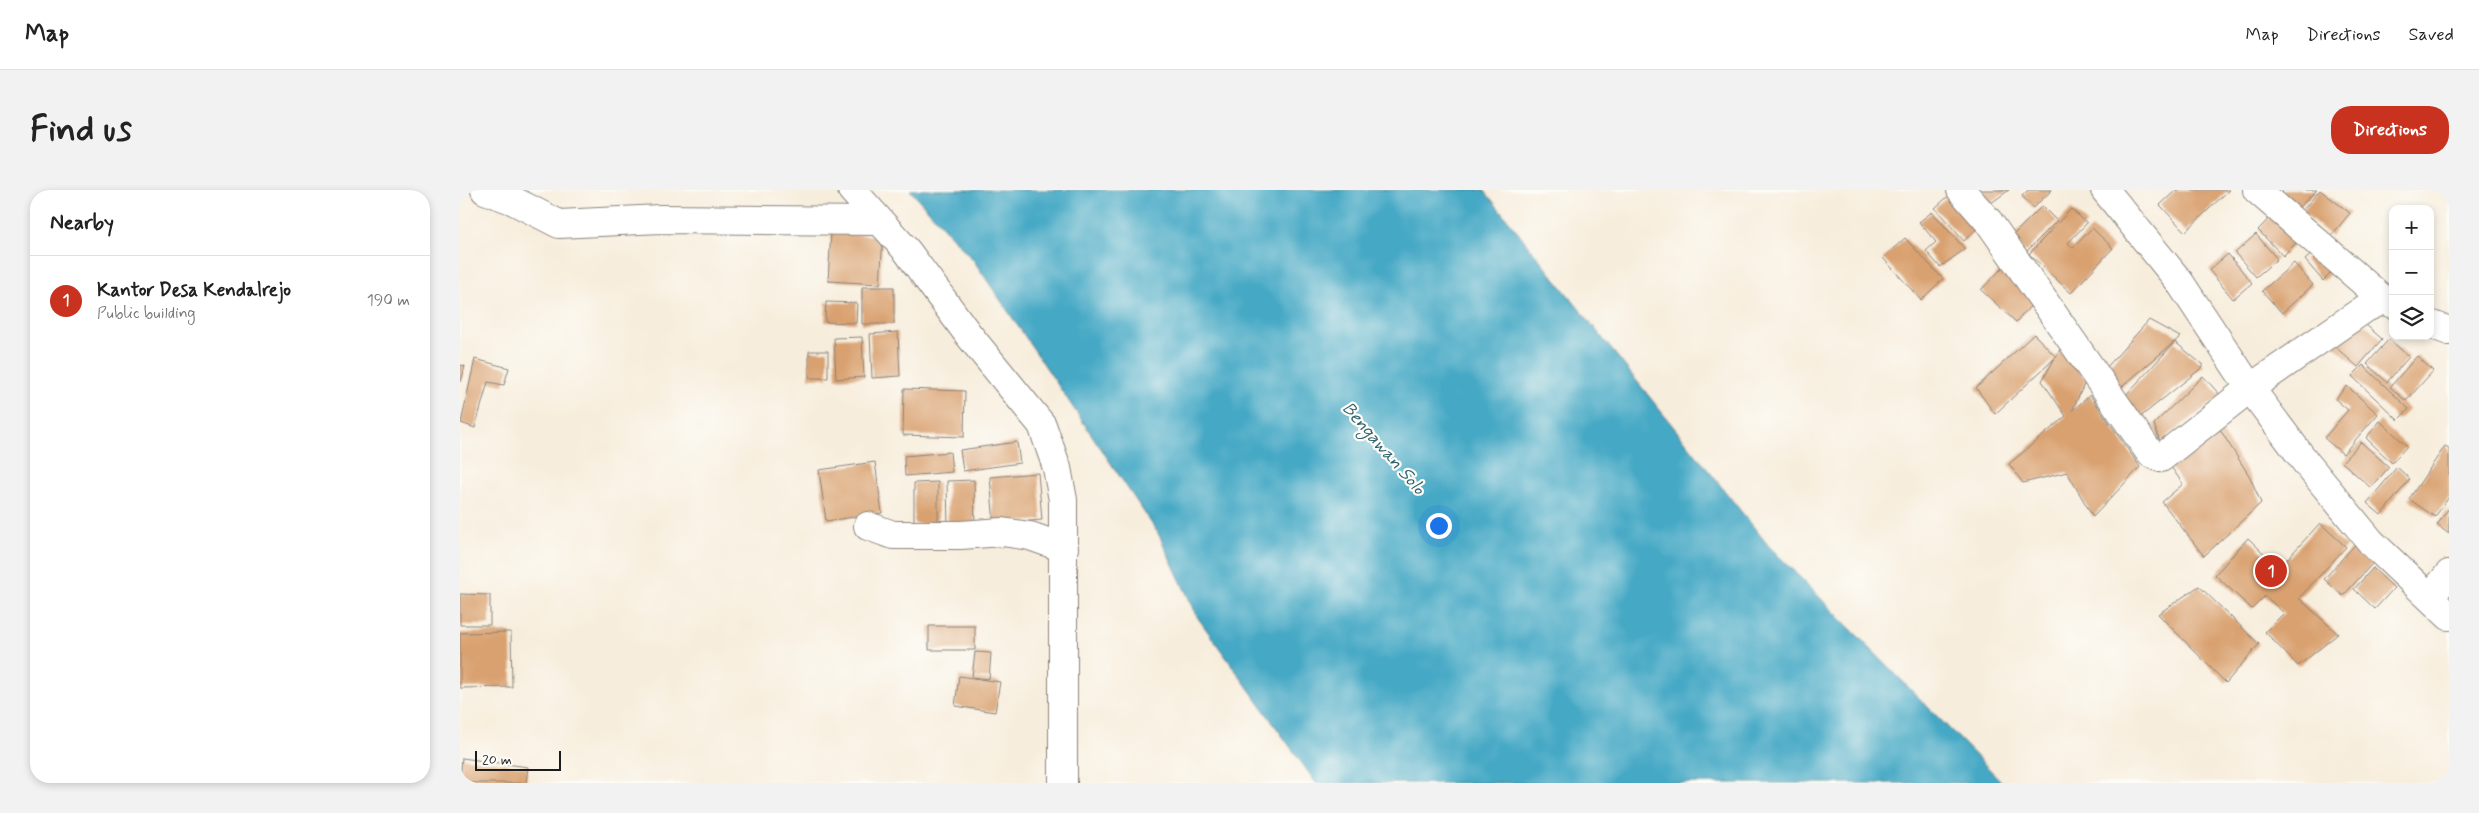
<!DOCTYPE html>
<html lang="en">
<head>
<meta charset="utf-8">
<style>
	:root { --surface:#fff; --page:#f2f2f2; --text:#222; --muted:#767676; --line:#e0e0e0; --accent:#c8321e }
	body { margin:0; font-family:Mynerve,sans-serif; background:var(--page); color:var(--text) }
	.controls { position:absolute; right:15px; top:15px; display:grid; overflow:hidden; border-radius:10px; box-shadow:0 2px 8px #0003 }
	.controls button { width:45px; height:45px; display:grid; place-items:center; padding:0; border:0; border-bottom:1px solid var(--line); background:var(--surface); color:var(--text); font:25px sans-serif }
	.scale { position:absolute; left:15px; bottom:12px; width:86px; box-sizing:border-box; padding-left:5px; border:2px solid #1c1c1c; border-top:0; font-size:14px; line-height:18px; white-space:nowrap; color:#1c1c1c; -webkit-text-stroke:4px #fdfcf7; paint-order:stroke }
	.you { position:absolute; left:978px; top:335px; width:18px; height:18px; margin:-12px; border:4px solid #fff; border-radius:50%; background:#1a73e8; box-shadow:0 0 0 8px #1a73e833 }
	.badge { display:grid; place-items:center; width:32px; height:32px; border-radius:50%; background:var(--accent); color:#fff; font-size:16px; font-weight:700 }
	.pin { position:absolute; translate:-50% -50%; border:2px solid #fff; box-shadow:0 1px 5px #0006 }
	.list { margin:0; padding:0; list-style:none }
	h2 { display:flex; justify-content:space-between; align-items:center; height:65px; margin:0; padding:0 20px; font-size:21px }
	h2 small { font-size:16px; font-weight:400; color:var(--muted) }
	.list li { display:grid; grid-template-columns:32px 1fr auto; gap:15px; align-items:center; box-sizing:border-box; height:90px; padding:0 20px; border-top:1px solid var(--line) }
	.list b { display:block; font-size:19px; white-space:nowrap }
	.list p { margin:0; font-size:16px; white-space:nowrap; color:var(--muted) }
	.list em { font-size:16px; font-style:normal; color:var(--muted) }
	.icon { flex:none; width:28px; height:28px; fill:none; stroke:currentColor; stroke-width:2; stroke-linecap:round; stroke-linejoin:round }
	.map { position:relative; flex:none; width:1989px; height:593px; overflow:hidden; border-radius:20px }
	header { display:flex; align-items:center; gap:30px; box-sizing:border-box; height:70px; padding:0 25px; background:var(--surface); border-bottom:1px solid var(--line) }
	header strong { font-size:24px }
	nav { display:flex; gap:28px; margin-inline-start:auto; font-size:18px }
	.intro { display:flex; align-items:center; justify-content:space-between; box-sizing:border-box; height:120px; padding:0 30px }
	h1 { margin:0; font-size:35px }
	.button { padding:12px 22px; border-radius:20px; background:var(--accent); color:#fff; font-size:18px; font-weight:700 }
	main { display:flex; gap:30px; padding:0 30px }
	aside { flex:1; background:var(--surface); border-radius:20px; box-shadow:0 2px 8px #0003 }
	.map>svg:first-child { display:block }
	.water { fill:#45a8c5; stroke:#306270 }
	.building { fill:#d9a170 }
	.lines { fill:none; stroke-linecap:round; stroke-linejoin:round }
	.minor-casing { stroke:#8a847c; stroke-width:30 }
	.tertiary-casing { stroke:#8a847c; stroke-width:30 }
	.minor { stroke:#fff; stroke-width:28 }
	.tertiary { stroke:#fff; stroke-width:28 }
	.labels { text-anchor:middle; stroke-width:4.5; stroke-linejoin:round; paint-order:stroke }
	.water-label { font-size:18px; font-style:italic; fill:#306270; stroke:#fdfcf7 }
</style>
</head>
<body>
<header>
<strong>Map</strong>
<nav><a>Map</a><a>Directions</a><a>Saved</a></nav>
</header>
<div class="intro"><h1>Find us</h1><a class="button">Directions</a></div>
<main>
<aside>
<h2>Nearby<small></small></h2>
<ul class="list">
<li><span class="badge">1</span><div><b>Kantor Desa Kendalrejo</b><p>Public building</p></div><em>190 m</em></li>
</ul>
</aside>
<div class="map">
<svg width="1989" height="593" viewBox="0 0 1989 593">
	<rect width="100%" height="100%" fill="#fdfcf7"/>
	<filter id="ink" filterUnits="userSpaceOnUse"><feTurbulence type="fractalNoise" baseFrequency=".02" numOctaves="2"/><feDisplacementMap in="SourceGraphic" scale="10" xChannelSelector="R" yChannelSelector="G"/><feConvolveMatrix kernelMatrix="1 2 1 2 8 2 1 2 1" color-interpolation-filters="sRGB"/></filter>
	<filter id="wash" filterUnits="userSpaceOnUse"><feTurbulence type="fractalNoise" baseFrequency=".0096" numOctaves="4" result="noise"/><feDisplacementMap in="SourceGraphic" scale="20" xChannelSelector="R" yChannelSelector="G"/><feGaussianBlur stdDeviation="1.12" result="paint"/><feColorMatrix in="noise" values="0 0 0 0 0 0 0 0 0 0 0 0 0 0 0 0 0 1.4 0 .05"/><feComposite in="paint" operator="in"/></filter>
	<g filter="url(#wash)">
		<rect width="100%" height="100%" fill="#f7eddc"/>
		<path class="water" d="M450,0H1024L1308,355L1543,593H856L738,428L698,343L514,71Z"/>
		<g id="blocks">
			<path class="building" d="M1509,0H1549L1523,19Z
				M1568,0H1592L1573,18L1562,6Z
				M1716,0H1769L1725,42L1700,15Z
				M1824,0H1857L1838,18L1822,2Z
				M1860,0L1890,23L1871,46L1842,21Z
				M1494,1L1523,33L1504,51L1475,18Z
				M1582,16L1597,31L1566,62L1551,47Z
				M1611,19L1627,33L1608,53L1613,58L1632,38L1653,58L1611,103L1569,64Z
				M1816,21L1841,48L1823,66L1798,40Z
				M1472,22L1505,59L1480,77L1466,61L1476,52L1459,32Z
				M371,43L423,46L420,94L368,91Z
				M1796,44L1817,69L1796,87L1775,63Z
				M1445,48L1483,89L1461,110L1423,68Z
				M1856,60L1874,80L1863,91L1845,70Z
				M1768,64L1792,93L1773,109L1749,80Z
				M1834,73L1853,95L1822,123L1802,101Z
				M1543,77L1577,109L1556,132L1521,100Z
				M402,97H434V134H402Z
				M366,112L397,113L396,133L365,132Z
				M1897,127L1922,149L1898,177L1873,155Z
				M1689,130L1720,147L1650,207L1647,177Z
				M438,142L440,186L412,188L410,144Z
				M1574,144L1596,167L1602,156L1626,190L1612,221L1630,205L1680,277L1633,327L1607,282L1563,293L1549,274L1606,226L1582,191L1595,168L1535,224L1516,198Z
				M402,147L404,187L376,189L374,148Z
				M1929,149L1949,167L1927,192L1907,174Z
				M1715,152L1744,176L1679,228L1664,207Z
				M349,161H368V188H349Z
				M1957,166L1973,181L1946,211L1930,197Z
				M15,169L49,178L44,195L28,192L15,238L1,233Z
				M0,175L5,176L1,192L0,191Z
				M1903,175L1949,219L1938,230L1892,186Z
				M1743,186L1761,206L1700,252L1694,234Z
				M1887,196L1918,224L1883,264L1864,248L1888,220L1875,209Z
				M444,199L505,201L504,247L443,245Z
				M1920,231L1947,256L1932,273L1906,248Z
				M1759,238L1790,287L1801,313L1744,366L1702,312L1723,294L1709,274Z
				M557,252L560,273L503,281L500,260Z
				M1901,252L1929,277L1911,298L1882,272Z
				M1985,256L1989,258V307L1975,327L1949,309Z
				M490,262L492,282L445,286L444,266Z
				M415,272L422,323L366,331L359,280Z
				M1937,277L1950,289L1921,325L1907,313Z
				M578,283L582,330L534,334L530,287Z
				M514,290L515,339H488L487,291Z
				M478,292V334H454V293Z
				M1989,318V344L1977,335Z
				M1860,333L1886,357L1839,408L1878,444L1838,476L1805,442L1824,423L1805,406L1792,419L1755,385L1788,348L1819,378Z
				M1900,349L1919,366L1883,406L1864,389Z
				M1913,378L1934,398L1915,419L1894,399Z
				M1739,396L1799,454L1766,493L1698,424Z
				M0,404L30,405V435H0Z
				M469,436H515V460H469Z
				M51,442L52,497L0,498V443Z
				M515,462L531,463L529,489L512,487Z
				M499,486L540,492L535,522L495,516Z
				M2,568L68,577L66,593H0Z"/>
		</g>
	</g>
	<g filter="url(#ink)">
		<use href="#blocks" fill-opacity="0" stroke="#8a847c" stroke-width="1"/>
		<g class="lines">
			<defs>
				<path id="minor" d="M25,0L52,10L99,34L200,29L419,31
					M392,0L447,61L508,144L582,235L597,278L603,310V593
					M1501,0L1529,32L1690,263L1701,268L1790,198L1906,118L1924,110L1933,114
					M1797,0L1924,110
					M1970,134L1989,141
					M408,336L433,345H501L542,342L570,346L604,358
					M1970,407L1989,384"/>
				<path id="tertiary" d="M1645,0L1719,91L1790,198L1847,274L1911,352L1989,426"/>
			</defs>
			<use href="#minor" class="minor-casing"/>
			<use href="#tertiary" class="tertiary-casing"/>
			<use href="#minor" class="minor"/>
			<use href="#tertiary" class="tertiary"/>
		</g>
	</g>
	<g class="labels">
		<g class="water-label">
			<text transform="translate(924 258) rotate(49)" y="6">Bengawan Solo</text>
		</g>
	</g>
</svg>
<div class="controls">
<button>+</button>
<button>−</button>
<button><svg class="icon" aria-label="layers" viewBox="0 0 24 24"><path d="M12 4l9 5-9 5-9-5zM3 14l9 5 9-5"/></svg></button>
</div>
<div class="scale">20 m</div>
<div class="you"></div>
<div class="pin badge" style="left:1811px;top:381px">1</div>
</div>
</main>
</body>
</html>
